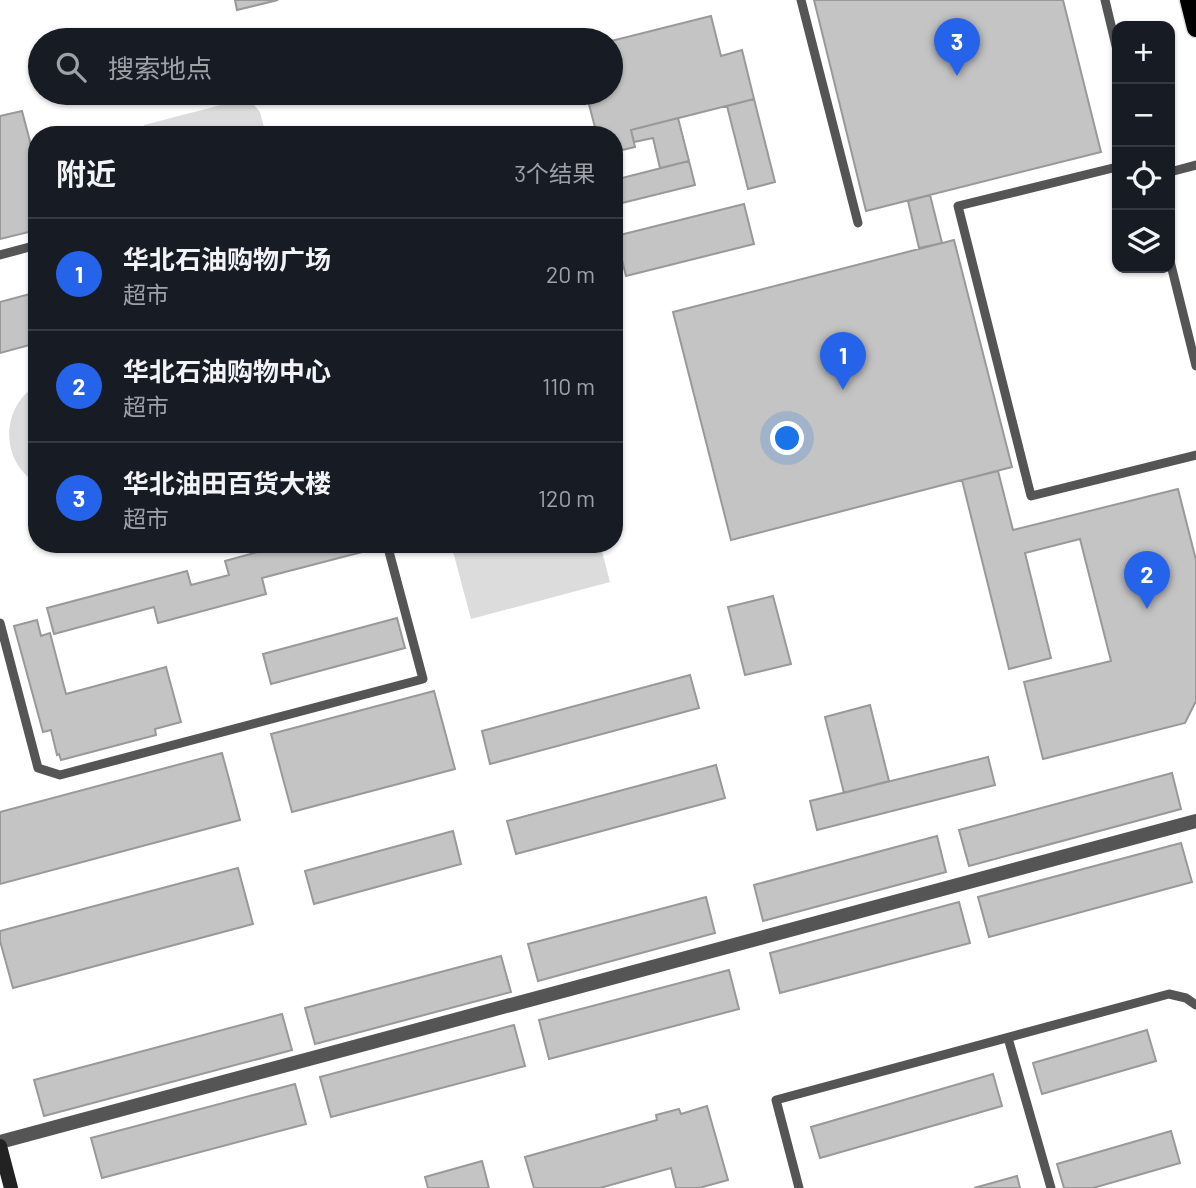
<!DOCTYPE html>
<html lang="zh">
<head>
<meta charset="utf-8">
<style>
	:root { --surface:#171b24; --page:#242831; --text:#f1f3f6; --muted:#9ea1a6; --line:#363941; --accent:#2563eb }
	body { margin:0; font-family:Barlow,"Noto Sans SC",sans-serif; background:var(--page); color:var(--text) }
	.controls { position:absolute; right:21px; top:21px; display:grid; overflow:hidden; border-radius:14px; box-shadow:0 2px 5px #0004 }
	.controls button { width:63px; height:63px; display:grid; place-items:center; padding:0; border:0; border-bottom:2px solid var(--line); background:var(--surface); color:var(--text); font:35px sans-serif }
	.you { position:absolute; left:788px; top:439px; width:24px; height:24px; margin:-18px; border:5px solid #fff; border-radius:50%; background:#1a73e8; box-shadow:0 0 0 10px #1a73e833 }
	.badge { display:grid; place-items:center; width:46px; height:46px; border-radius:50%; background:var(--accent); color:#fff; font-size:23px; font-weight:700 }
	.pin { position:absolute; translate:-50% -58px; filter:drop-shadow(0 2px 4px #0008) }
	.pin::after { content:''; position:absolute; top:37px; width:24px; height:21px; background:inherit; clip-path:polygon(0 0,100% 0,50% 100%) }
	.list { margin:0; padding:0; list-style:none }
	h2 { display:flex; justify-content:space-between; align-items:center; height:91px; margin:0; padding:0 28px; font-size:30px }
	h2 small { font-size:23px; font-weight:400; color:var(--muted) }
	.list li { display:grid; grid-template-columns:46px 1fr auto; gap:21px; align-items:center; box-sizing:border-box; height:112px; padding:0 28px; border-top:2px solid var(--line) }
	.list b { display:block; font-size:26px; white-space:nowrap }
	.list p { margin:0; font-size:23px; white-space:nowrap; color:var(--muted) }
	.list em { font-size:23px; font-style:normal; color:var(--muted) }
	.icon { flex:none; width:38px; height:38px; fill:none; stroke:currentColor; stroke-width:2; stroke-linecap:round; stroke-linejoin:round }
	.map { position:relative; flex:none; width:1196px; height:1188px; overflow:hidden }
	.search { position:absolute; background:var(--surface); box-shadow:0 2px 5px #0004; left:28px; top:28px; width:595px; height:77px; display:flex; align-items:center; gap:18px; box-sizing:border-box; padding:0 24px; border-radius:38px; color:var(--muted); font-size:26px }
	.panel { position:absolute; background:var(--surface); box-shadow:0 2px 5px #0004; left:28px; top:126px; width:595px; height:427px; border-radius:28px }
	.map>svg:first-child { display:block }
	.green { fill:#dcdcdc }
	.building { fill:#c4c4c4; stroke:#999; stroke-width:2 }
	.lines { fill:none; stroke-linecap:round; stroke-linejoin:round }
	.primary-casing { stroke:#dbdbdb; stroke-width:21 }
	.service { stroke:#555; stroke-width:9 }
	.pedestrian { stroke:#555; stroke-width:14 }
	.secondary { stroke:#222; stroke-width:14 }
	.primary { stroke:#000; stroke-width:18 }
</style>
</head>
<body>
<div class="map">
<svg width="1196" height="1188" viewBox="0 0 1196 1188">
	<rect width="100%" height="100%" fill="#fff"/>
	<path class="green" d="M248,98L260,112L266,135H143L144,125Z
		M37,385V483C0,462 0,407 37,385Z
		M451,544H600L610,582L471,619Z"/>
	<path class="building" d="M235,0H278L237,10Z
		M814,0H1063L1101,152L866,211Z
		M711,16L721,56L742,50L754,99L631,130L635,147L614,152V135H597L586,93H611V41Z
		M754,99L775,182L748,189L727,106Z
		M22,111L37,168V230L0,239V116Z
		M678,118L689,161L660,168L653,138L634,142L631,130Z
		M689,161L695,185L614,205V180Z
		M930,195L942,243L919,248L908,201Z
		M744,204L754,244L626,276L616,236Z
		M954,240L1012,467L731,540L673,312Z
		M37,292V343L0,353V302Z
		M998,471L1013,530L1178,489L1196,560V701L1185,723L1043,759L1024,682L1111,661L1080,539L1025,553L1051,658L1009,669L962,480Z
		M287,544H360L362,552L262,578L266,594L158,623L154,607L54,634L47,608L187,571L191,585L229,575L225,561Z
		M773,596L791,664L745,675L728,607Z
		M397,618L405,648L271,684L263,654Z
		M37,620L41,636L50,633L66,694L166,667L181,722L155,729L156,735L61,760L59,754L57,755L51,730L43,732L14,626Z
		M690,675L699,708L490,764L482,731Z
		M434,691L455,769L292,812L271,734Z
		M870,705L889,781L844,793L825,717Z
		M222,753L240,820L0,884V812Z
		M988,757L995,785L817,830L810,801Z
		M716,765L725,798L516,854L507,821Z
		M1172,773L1181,809L969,866L959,830Z
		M453,831L461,864L314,904L305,871Z
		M937,836L946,872L763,921L754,885Z
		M1181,843L1192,882L989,937L978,897Z
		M238,868L253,924L13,988L0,941V931Z
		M706,897L715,933L538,981L528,944Z
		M959,902L970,943L780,993L770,953Z
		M501,956L511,992L315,1044L305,1008Z
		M729,970L739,1009L549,1059L539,1020Z
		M282,1014L292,1050L44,1116L34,1080Z
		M514,1025L525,1066L331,1117L320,1077Z
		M1147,1030L1156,1061L1042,1094L1033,1063Z
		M993,1074L1002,1106L820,1158L811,1127Z
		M295,1084L306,1124L102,1178L91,1138Z
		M707,1106L728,1180L699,1188H676L671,1168L600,1188H534L525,1157L657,1120L656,1115L679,1109L681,1114Z
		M1171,1131L1180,1163L1093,1188H1064L1057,1164Z
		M482,1161L489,1188H428L425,1177Z
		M1017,1176L1020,1188H974Z"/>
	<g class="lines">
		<defs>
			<path id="primary" d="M1189,0L1196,28"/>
		</defs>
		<use href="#primary" class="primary-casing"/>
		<path class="service" d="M801,0L858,223
			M1105,0L1117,50
			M1117,167L958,206L1031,496L1196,455
			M1170,172L1196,165
			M0,255L37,245
			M1170,261L1196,366
			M0,623L38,768L60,775L423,679L387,544
			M1008,1038L1051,1188
			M799,1188L776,1100L1169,994L1186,998L1196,1005"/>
		<path class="pedestrian" d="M0,1142L1196,821"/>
		<path class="secondary" d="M0,1146L11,1188"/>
		<use href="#primary" class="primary"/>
	</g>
</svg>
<div class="controls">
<button>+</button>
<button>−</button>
<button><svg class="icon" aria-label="locate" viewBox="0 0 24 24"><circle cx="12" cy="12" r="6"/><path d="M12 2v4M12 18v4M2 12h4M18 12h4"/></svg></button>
<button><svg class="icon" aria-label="layers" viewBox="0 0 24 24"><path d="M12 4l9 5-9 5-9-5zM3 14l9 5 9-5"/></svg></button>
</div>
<div class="you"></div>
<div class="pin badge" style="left:843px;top:390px">1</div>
<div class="pin badge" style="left:1147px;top:609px">2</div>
<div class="pin badge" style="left:957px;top:76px">3</div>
<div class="search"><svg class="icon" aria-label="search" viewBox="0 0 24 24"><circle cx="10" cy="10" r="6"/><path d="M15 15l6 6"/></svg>搜索地点</div>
<section class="panel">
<h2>附近<small>3个结果</small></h2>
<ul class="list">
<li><span class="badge">1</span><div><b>华北石油购物广场</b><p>超市</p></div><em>20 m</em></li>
<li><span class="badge">2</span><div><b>华北石油购物中心</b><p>超市</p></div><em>110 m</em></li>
<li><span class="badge">3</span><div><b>华北油田百货大楼</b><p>超市</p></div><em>120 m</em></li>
</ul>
</section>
</div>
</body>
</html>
